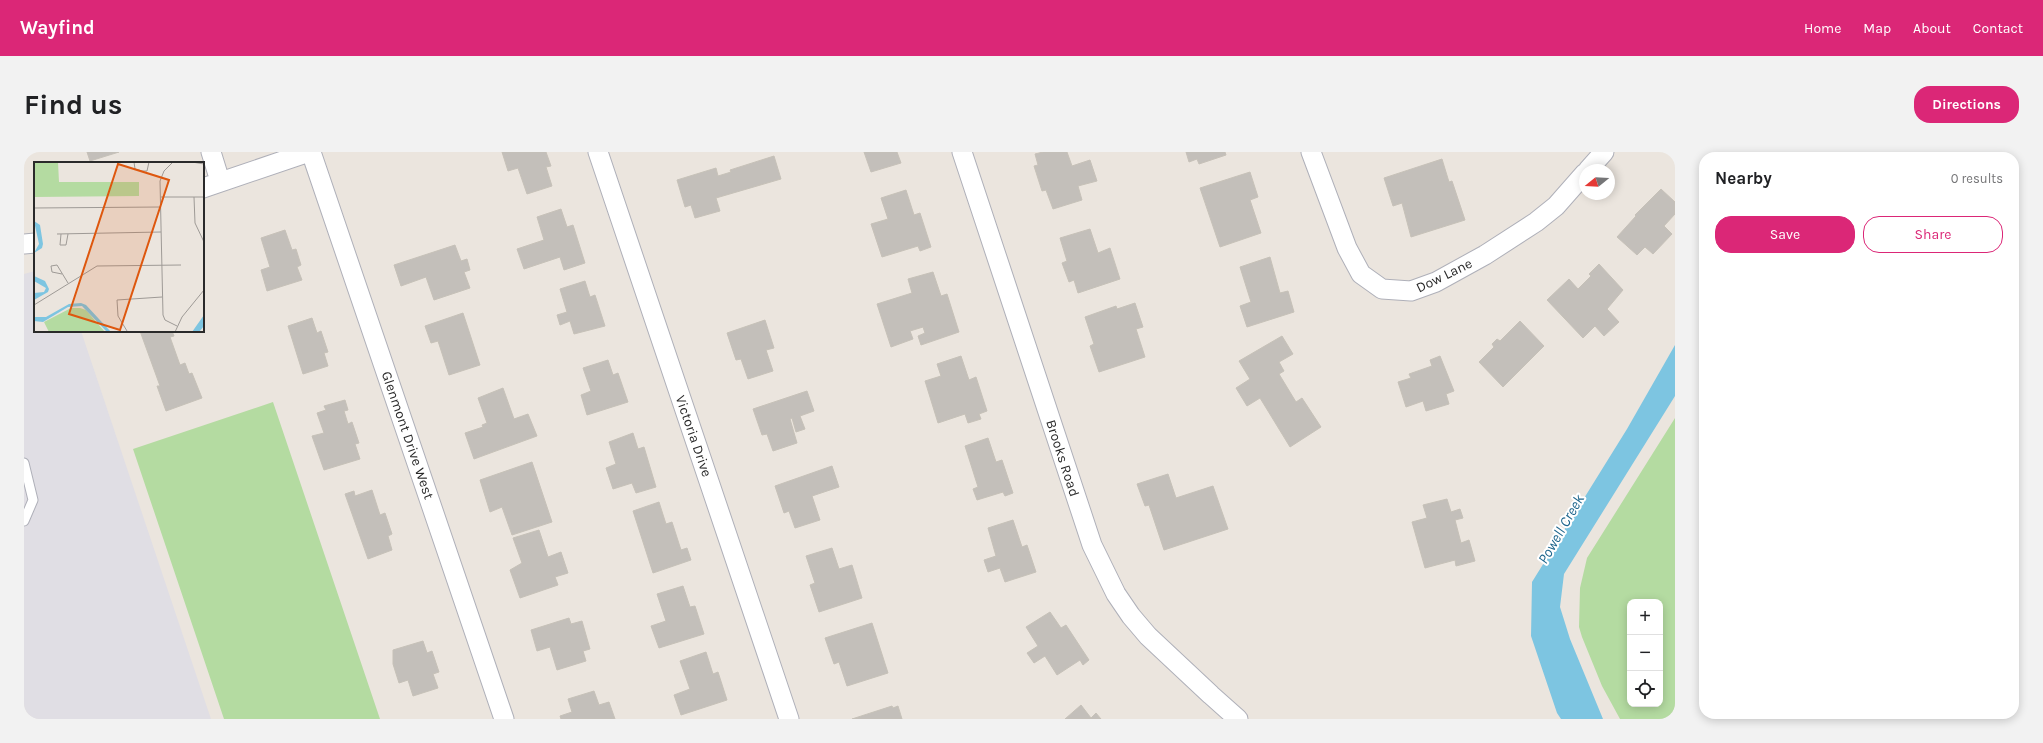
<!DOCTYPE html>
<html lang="en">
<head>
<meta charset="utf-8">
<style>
	:root { --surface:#fff; --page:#f2f2f2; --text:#202124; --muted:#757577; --line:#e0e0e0; --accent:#db2777 }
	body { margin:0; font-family:Karla,sans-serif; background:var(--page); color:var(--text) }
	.controls { position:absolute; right:12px; bottom:12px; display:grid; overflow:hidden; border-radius:8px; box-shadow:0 2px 10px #0003 }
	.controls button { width:36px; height:36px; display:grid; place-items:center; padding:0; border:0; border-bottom:1px solid var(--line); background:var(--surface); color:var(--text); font:20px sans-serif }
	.compass { position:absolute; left:1555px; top:12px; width:36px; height:36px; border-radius:50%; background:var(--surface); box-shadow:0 2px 10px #0003; rotate:252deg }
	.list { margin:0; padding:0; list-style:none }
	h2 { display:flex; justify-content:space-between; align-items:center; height:52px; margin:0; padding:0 16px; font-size:17px }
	h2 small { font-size:13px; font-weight:400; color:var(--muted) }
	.actions { display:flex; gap:8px; padding:12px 16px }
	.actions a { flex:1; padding:9px 0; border:1px solid var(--accent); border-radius:16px; text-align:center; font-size:14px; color:var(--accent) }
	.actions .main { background:var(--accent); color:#fff }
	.icon { flex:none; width:22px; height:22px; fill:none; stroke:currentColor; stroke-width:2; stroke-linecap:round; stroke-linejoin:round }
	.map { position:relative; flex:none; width:1651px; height:567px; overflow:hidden; border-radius:16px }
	header { display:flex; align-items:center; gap:24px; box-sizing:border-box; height:56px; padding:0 20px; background:var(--accent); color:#fff }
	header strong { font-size:19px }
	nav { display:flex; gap:22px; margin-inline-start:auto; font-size:14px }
	.intro { display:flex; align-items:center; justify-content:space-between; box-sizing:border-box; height:96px; padding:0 24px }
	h1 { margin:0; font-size:28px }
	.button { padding:10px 18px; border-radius:16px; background:var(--accent); color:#fff; font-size:14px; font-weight:700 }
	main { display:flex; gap:24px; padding:0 24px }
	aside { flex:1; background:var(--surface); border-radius:16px; box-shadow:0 2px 10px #0003 }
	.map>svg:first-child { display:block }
	.industrial { fill:#e0dee4 }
	.green { fill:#b4dba1; fill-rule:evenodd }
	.water { fill:#7dc5e1 }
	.building { fill:#c3bfba; stroke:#c6c1b8 }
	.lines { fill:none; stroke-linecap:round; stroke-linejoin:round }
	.service-casing { stroke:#afb0b9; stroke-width:11 }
	.minor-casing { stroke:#afb0b9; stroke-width:21 }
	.service { stroke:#fff; stroke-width:9 }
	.minor { stroke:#fff; stroke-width:19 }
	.labels { text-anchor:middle; stroke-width:4; stroke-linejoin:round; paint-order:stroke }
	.street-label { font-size:14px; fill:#2a2a2a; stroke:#fff }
	.water-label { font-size:15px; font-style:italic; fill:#1d658c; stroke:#fff }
	.inset-road { fill:none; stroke:#9e9a96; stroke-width:1 }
	.view { fill:#de570e; fill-opacity:0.15; stroke:#de570e; stroke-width:2 }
	.inset-edge { fill:none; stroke:#2a2a2a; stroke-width:2 }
</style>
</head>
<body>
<header>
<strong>Wayfind</strong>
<nav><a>Home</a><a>Map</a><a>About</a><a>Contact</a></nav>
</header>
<div class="intro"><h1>Find us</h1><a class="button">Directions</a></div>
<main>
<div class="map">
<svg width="1651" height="567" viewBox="0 0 1651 567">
	<rect width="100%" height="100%" fill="#ebe5de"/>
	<path class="industrial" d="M11,119V179H57L187,567H0V122Z"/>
	<path class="green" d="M249,250L356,567H200L109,297Z
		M1651,266V567H1596L1578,534L1558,485L1555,475L1556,436L1563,406ZM1606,450H1636V552H1606Z"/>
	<path class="water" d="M1651,193V244L1540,422L1536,455L1546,487L1579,567H1537L1533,561L1507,484L1508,430L1603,277Z"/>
	<path class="building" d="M63,0H95L66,9Z
		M478,0H522L527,14L522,15L528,34L503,42L494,16L484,19Z
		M840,0H873L877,11L847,20Z
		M1019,0H1043L1048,14L1066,8L1073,29L1054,34L1058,48L1029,57L1022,38L1018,39L1010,14L1014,13L1011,2Z
		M1162,0H1201L1202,3L1175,12L1173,7L1165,10Z
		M750,4L757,27L692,46L696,59L671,66L667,53L661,55L653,28L692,16L694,24L707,20L706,18Z
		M1418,7L1425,30L1428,29L1441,68L1387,85L1378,51L1369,54L1360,26Z
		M1226,20L1234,45L1226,48L1237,81L1196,95L1176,36Z
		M1637,37L1651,50V62L1640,74L1648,82L1629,102L1621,95L1613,103L1593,85L1612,64L1611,63Z
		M882,38L890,63L896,61L907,95L896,99L894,94L858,105L847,72L864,67L857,46Z
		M537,57L543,75L549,73L561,111L540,118L536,105L500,117L493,97L520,88L513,65Z
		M1066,77L1074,101L1086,96L1096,127L1054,141L1050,128L1045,130L1038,111L1043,109L1036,86Z
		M261,78L268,98L272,97L277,113L273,115L278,128L243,139L237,118L246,115L237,86Z
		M431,93L437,109L443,107L446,118L440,120L446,136L410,148L402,125L377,134L370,113Z
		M1246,105L1256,141L1264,139L1270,160L1223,175L1216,154L1227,150L1216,115Z
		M1575,112L1599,138L1583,157L1595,170L1580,184L1571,174L1559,186L1523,148L1545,127L1554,137L1567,124L1565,122Z
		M909,120L917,144L923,142L935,180L897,193L894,184L901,181L899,175L886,179L889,187L867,195L853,152L888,141L884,127Z
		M561,129L566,145L571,143L581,174L550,182L546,169L536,173L533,163L543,160L536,137Z
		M1111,151L1119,175L1112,177L1121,205L1075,220L1066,194L1070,192L1061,165L1092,154L1093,157Z
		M439,161L456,213L425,223L414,189L407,191L401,174Z
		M288,166L293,181L297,179L304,200L300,201L304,214L279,222L264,174Z
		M741,168L750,196L742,198L749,219L724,227L717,207L712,208L703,181Z
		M1496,169L1520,194L1479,235L1455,210L1470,195L1468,192L1473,187L1476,189Z
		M116,179H148L150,184L146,185L156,213L161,211L165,222L168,221L178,246L142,259L133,234H136Z
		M1258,184L1269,202L1255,210L1260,219L1255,222L1272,250L1278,246L1297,275L1266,295L1236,246L1223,254L1212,236L1226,227L1215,209Z
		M937,204L945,228L952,225L963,259L955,262L957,267L944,271L941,262L914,271L901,229L917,224L913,212Z
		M1416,204L1430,239L1422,242L1425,252L1402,259L1399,249L1382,255L1374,230L1387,226L1385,222L1408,214L1406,208Z
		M584,208L589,223L594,221L604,250L563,263L557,243L567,239L559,216Z
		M479,236L490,267L504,262L513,284L450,307L441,281L459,275L458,273L463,271L454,246Z
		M783,239L790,259L776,264L781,277L772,280L768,266L766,267L773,291L749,299L743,282L738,283L729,257Z
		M321,248L324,258L320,259L324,272L328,270L335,291L331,292L336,307L300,318L288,284L300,281L293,261L302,258L300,254Z
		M609,281L614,297L620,295L632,335L612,341L608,331L589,337L582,316L592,312L585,290Z
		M964,286L972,310L978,308L989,341L981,344L979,340L953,348L949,337L954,335L941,294Z
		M508,310L528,370L488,383L478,355L466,360L456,328Z
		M808,314L815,335L788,344L796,368L771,376L765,359L760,361L751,334Z
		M1144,322L1152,346L1189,334L1204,377L1140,398L1125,353L1121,354L1113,332Z
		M348,338L356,363L361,361L368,382L364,384L368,398L344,407L321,342L330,339L331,344Z
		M1423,347L1427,360L1436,357L1439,366L1431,368L1437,391L1445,388L1451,409L1432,414L1431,408L1401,416L1388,370L1403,366L1399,353Z
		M635,350L642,372L648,370L657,398L663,396L667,408L629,421L609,359Z
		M989,368L998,395L1003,393L1012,420L981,430L976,416L964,420L960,408L972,404L964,376Z
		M515,378L524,405L537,400L544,421L531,425L534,433L496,446L486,418L498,411L489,386Z
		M808,396L815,417L828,413L838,446L795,460L786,433L791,431L782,404Z
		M659,434L666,455L671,454L680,482L635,496L627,474L642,469L633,442Z
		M1026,460L1037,476L1042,473L1065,508L1059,513L1056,508L1033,523L1021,504L1010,511L1003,501L1014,494L1002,475Z
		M545,466L547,472L558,469L566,497L559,499L562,509L533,518L526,495L513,499L507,478Z
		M848,471L864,521L823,534L815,510L810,512L801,486Z
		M399,489L403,501L408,499L415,520L409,522L414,536L389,544L384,528L375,531L369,512V498Z
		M682,500L689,522L694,520L703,548L657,563L650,543L666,537L656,509Z
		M570,539L575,553L585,550L591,567H537L536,564L548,560L544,547Z
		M1057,553L1067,566L1072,561L1077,567H1041Z
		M868,554L869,556L874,554L878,567H828Z"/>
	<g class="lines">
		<defs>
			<path id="service" d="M0,311L9,348L0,369"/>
			<path id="minor" d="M187,0L196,29
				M287,0L480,567
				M574,0L765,567
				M938,0L1068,393L1092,442L1107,464L1124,484L1187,543L1214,567
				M1287,0L1323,96L1337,122L1358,137L1387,139L1412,130L1461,103L1512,70L1532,54L1561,21
				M1564,18L1580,0
				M179,36L285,0
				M0,92L11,91"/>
		</defs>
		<use href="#service" class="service-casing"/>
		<use href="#minor" class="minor-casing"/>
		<use href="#service" class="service"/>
		<use href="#minor" class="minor"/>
	</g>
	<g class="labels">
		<g class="street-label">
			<text transform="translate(1420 123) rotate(-26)" y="5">Dow Lane</text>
			<text transform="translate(384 283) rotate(71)" y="5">Glenmont Drive West</text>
			<text transform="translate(670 284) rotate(71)" y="5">Victoria Drive</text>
			<text transform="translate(1039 306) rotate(72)" y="5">Brooks Road</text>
		</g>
		<g class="water-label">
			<text transform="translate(1537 377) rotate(-60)" y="5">Powell Creek</text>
		</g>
	</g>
	<g transform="translate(10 10)">
		<rect width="170" height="170" fill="#ebe5de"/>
		<path d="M0,0H24L25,20H105V34L0,35ZM37,146H46L52,148L71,170H15L10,160Z" fill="#b4dba1"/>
		<path d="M0,59L6,63L9,82L8,86L0,91L5,82ZM0,114L11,119L15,127L14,130L0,138V131L10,130L12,126L0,119ZM47,141L52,143L77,170H73L48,144L34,145L9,160L0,159V155H12L35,142ZM170,153V164L165,170H158Z" fill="#7dc5e1"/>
		<path class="inset-road" d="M100,0L101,7L108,9H113L115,0M139,0L130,9L126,19L129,153L131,158L143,164M158,0L170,2M127,35H170M160,35L161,61L170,80M0,46L127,45M23,72L127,70M27,72L26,83H32L34,72M28,112L18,110L17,104L23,103L34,121M0,143L63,104L147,103M93,169L84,154L83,138L128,135M141,170L148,155L170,128"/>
		<path class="view" d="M84,2L135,18L86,168L35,152Z"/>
		<rect width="170" height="170" class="inset-edge"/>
	</g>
</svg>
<div class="controls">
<button>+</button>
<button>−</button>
<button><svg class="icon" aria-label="locate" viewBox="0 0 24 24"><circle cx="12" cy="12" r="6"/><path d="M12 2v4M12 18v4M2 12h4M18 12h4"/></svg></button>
</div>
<svg class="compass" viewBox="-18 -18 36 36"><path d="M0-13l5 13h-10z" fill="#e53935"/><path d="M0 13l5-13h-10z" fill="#757577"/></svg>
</div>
<aside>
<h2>Nearby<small>0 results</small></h2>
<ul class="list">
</ul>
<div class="actions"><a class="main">Save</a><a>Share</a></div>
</aside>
</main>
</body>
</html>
